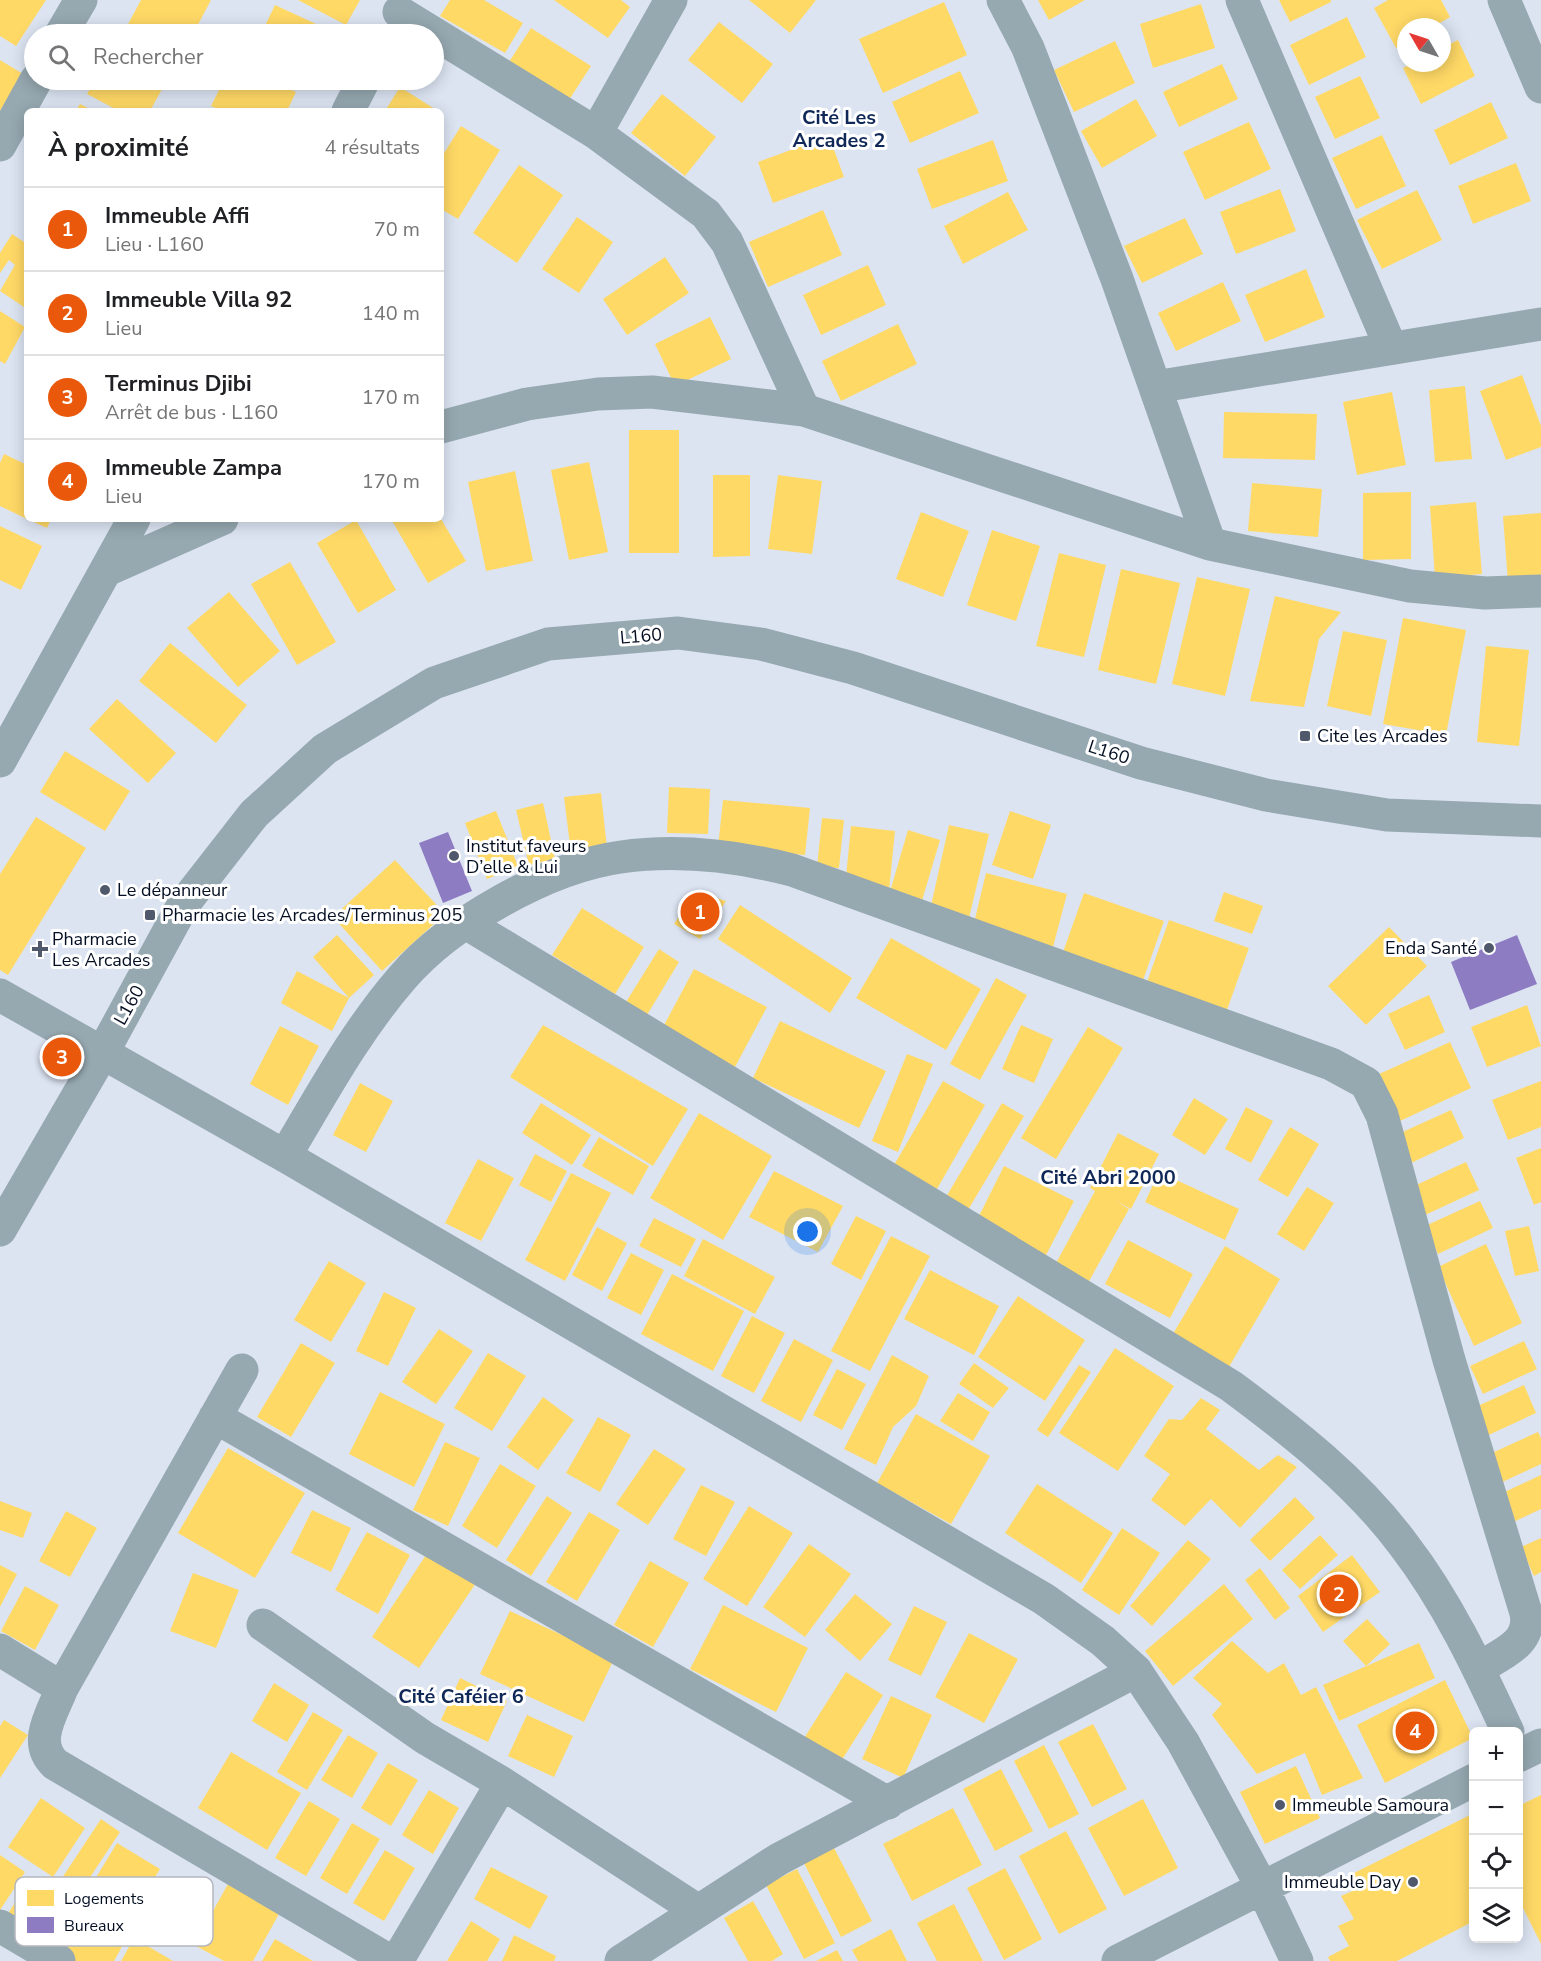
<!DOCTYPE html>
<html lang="fr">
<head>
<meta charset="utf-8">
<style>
	:root { --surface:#fff; --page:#f6f6f6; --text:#202124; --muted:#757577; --line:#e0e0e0; --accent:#ea580c }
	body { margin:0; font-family:"Nunito Sans",sans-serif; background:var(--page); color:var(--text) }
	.controls { position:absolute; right:18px; bottom:18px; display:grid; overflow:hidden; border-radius:9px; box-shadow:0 3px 15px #0003 }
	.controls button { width:54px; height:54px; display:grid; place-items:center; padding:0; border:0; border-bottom:2px solid var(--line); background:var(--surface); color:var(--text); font:30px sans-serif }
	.compass { position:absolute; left:1397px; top:18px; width:54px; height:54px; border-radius:50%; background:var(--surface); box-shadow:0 3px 15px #0003; rotate:309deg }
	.you { position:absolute; left:808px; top:1232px; width:21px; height:21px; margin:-15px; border:4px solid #fff; border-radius:50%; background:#1a73e8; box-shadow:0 0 0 9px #1a73e833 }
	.badge { display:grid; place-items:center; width:39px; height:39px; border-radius:50%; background:var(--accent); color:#fff; font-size:20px; font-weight:700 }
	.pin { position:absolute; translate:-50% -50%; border:3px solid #fff; box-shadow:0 2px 6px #0006 }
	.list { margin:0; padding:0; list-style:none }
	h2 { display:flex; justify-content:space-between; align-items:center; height:78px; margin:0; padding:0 24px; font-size:26px }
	h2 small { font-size:20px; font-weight:400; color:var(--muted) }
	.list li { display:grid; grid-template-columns:39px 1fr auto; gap:18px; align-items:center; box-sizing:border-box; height:84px; padding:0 24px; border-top:2px solid var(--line) }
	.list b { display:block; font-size:22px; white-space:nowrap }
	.list p { margin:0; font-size:20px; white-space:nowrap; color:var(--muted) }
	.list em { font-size:20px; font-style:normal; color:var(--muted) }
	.icon { flex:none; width:33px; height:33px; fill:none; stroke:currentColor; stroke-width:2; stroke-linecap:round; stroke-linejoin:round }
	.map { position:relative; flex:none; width:1541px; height:1961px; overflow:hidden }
	.search { position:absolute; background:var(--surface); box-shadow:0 3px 15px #0003; left:24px; top:24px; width:420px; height:66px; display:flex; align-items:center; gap:15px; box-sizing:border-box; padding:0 21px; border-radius:33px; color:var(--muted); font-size:22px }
	.panel { position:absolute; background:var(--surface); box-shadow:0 3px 15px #0003; left:24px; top:108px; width:420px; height:414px; border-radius:9px }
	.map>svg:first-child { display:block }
	.homes { fill:#ffd966 }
	.offices { fill:#8e7cc3 }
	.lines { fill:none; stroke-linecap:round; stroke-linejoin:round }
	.minor { stroke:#96a8b0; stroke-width:33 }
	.tertiary { stroke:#96a8b0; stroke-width:33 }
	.poi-dot { fill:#50596b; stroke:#fff; stroke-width:2 }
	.labels { text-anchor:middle; stroke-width:6; stroke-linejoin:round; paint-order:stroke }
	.street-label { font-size:18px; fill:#040e22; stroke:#fff }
	.poi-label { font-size:18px; fill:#040e22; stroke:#fff; text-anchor:start }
	.neighbourhood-label { font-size:20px; font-weight:bold; fill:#102857; stroke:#fff }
	.key { fill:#fff; stroke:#b4b7bd; stroke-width:1.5 }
	.key-label { font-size:16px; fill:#040e22 }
</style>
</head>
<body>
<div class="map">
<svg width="1541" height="1961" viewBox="0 0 1541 1961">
	<rect width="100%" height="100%" fill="#dce4f2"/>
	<path class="homes" d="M0,0H46L16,46L0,36Z
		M141,0H211L193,34H139L126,28Z
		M298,0H360L346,25Z
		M450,0H484L523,23L505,53L440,16Z
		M554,0H621L630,7L608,38Z
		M749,0H816L790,33Z
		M1038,0H1085L1049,20Z
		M1279,0H1331V2L1290,22Z
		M1388,0H1441L1450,17L1433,27H1406V42L1396,48L1374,8Z
		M944,2L967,55L883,93L859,39Z
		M1201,4L1215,48L1153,68L1140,24Z
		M275,5L329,30L326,34H261Z
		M1347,17L1366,57L1309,85L1290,45Z
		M719,22L773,64L742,103L688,60Z
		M531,28L591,66L567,103L507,65Z
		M1458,40L1475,76L1421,104L1403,68L1413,63H1442V48Z
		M1115,41L1135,83L1074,112L1054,70Z
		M0,60L23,74L0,111Z
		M1222,64L1238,99L1179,127L1163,92Z
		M960,71L979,113L910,143L892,102Z
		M1360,76L1380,118L1335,139L1315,97Z
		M95,80H167L150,111H119L87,94Z
		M224,80H270L296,92L287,111H222L211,106Z
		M400,87L438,111H385Z
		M662,94L716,137L685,176L631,133Z
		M1136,99L1157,136L1102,168L1081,131Z
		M1491,102L1508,138L1450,165L1434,130Z
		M80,104L94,111H76Z
		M1249,122L1271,169L1205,200L1183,152Z
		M461,126L500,150L458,219L441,209V158Z
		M1382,135L1406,186L1356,209L1332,158Z
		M829,136L844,177L773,203L758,162Z
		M993,140L1008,181L932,209L917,169Z
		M1516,163L1531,201L1473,224L1458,186Z
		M519,165L563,195L517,263L473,233Z
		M1280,189L1296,231L1236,254L1220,212Z
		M1417,190L1442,240L1382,269L1357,220Z
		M1008,192L1028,230L963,264L944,226Z
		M823,210L842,255L768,287L749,242Z
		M577,217L613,242L579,293L542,269Z
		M1185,218L1203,254L1142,283L1124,246Z
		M12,234L27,244V302L24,307L0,291L15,265L9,260L0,273V253Z
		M665,257L689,293L627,335L603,299Z
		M868,265L886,305L821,335L803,295Z
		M1306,269L1325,317L1265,342L1245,295Z
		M1223,282L1241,321L1176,351L1158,313Z
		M0,311L25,327L5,364L0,361Z
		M710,317L731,359L675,386L655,344Z
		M898,324L917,364L841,401L822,361Z
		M1522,375L1541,426V447L1506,460L1480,391Z
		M1465,386L1472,459L1435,462L1429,390Z
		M1392,392L1406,465L1357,475L1343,402Z
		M1224,412L1317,414L1315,460L1223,458Z
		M629,430H679V553H629Z
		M4,454L27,465V519L0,506V463Z
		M589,462L608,552L569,560L551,470Z
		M515,471L533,561L486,571L468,482Z
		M713,475H750V556L713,557Z
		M778,475L822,481L812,554L768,549Z
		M1252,483L1322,489L1318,537L1248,531Z
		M1411,492V559L1363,560V493Z
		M1476,502L1482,574L1435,578L1430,506Z
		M921,512L969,531L943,597L896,579Z
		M1541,513V580L1508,583L1503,516Z
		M27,519H51L47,528Z
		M391,519H441L466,561L428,583Z
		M356,520L396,590L358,613L317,543Z
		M0,526L42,546L21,590L0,580Z
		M992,530L1040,546L1016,621L967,605Z
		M1059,553L1106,565L1084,657L1036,646Z
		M290,562L336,642L297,665L251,584Z
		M1121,569L1180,583L1156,684L1098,670Z
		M1197,577L1250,589L1225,696L1172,684Z
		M229,592L280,651L238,687L187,628Z
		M1275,596L1341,612L1319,639L1304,707L1250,701Z
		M1403,618L1466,630L1446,735L1383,724Z
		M1343,631L1387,640L1371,716L1327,706Z
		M170,643L247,705L216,743L139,681Z
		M1486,646L1529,650L1519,746L1477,742Z
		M117,699L176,753L148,783L89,729Z
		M65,751L130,791L105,831L40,792Z
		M669,787L710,789L708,834L667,833Z
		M601,793L607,848L571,853L564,797Z
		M723,800L810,808L805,855L718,847Z
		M543,803L555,859L529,865L516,810Z
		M496,811L518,866L487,879L465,823Z
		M1010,811L1051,825L1033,879L992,865Z
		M36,817L86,848L8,975L0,970V874Z
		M822,818L844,820L839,868L817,867Z
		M949,825L989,834L969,918L930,910Z
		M851,826L895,831L889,891L845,887Z
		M908,830L940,840L921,904L889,895Z
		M395,860L445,914L382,971L333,917Z
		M986,873L1067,894L1053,947L973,927Z
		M1224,892L1263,906L1252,934L1214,921Z
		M1084,893L1164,921L1142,983L1062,955Z
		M702,894L726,901L700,939L674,924L692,896Z
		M740,905L852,978L830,1013L718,939Z
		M582,908L644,947L615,994L552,955Z
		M1169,920L1249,948L1227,1010L1147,982Z
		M1389,927L1427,966L1366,1025L1328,986Z
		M337,935L374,975L349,998L313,957Z
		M891,938L981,989L946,1050L856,998Z
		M659,949L679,962L647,1015L626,1002Z
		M694,969L767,1007L735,1067L662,1029Z
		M297,971L349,998L332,1031L281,1003Z
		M996,978L1027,995L980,1080L950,1064Z
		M1429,995L1445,1032L1405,1050L1388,1014Z
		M1527,1005L1541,1046L1487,1067L1471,1027Z
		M780,1021L886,1071L859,1128L753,1078Z
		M543,1025L688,1109L653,1166L510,1077Z
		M1021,1025L1053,1039L1034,1083L1002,1069Z
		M280,1026L319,1046L288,1105L250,1084Z
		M1088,1027L1123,1048L1056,1159L1021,1138Z
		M1450,1042L1471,1088L1400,1121L1379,1074Z
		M907,1054L933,1064L898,1152L872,1141Z
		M943,1081L985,1105L937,1189L894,1165Z
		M1541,1081V1127L1508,1140L1492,1100Z
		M360,1083L393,1101L366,1152L333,1135Z
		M1194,1098L1228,1119L1205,1155L1172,1135Z
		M541,1103L591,1135L572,1165L522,1133Z
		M1002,1103L1024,1116L965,1215L943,1202Z
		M1246,1107L1273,1121L1251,1163L1225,1149Z
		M1451,1110L1464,1138L1409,1164L1396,1135Z
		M699,1113L772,1156L723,1240L650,1198Z
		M1290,1127L1319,1144L1288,1197L1258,1180Z
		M1118,1133L1159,1154L1131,1209L1116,1201L1129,1209L1088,1283L1055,1265L1095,1191L1090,1188Z
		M599,1137L649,1166L633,1195L582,1166Z
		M1541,1148V1202L1534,1205L1516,1158Z
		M535,1154L567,1171L551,1202L519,1185Z
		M478,1159L514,1178L481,1241L445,1223Z
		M1466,1162L1479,1190L1425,1215L1412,1187Z
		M1004,1166L1074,1201L1043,1261L974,1226Z
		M774,1171L843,1206L818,1252L749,1217Z
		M1159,1172L1239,1209L1225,1240L1145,1202Z
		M571,1173L611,1193L565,1281L525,1260Z
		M1307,1187L1334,1203L1304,1251L1277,1234Z
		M1480,1201L1493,1228L1438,1254L1425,1226Z
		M856,1216L886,1231L861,1280L831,1264Z
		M654,1218L696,1239L681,1267L639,1246Z
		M1529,1226L1539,1271L1515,1276L1505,1231Z
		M597,1227L627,1243L602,1291L572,1275Z
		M891,1236L930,1256L870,1371L831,1351Z
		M703,1239L775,1277L755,1314L684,1276Z
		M1128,1240L1193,1274L1170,1318L1105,1284Z
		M1486,1244L1522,1323L1474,1346L1438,1267Z
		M1225,1246L1280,1279L1226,1372L1170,1339Z
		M631,1253L664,1270L641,1315L607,1298Z
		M329,1261L366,1283L331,1342L294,1320Z
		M930,1270L999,1306L974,1355L904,1319Z
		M672,1274L744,1311L713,1371L641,1334Z
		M384,1292L416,1308L388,1366L356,1351Z
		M1018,1296L1085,1340L1045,1401L978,1357Z
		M752,1316L785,1333L754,1393L721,1376Z
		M439,1329L473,1351L436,1404L402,1382Z
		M794,1339L833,1360L801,1422L761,1401Z
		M1524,1341L1537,1369L1483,1394L1470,1366Z
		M301,1343L335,1363L291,1437L257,1417Z
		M1115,1348L1174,1386L1118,1471L1059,1433Z
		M488,1353L526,1376L492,1431L454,1408Z
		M892,1355L929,1376L916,1406L893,1427L876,1465L844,1449Z
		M974,1363L1009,1388L993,1408L959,1384Z
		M1079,1365L1091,1372L1048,1437L1037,1430Z
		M837,1369L866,1384L842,1430L813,1415Z
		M1524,1385L1536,1413L1482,1438L1469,1410Z
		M380,1392L445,1424L414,1487L349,1454Z
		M958,1393L990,1412L973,1441L940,1421Z
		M543,1397L574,1420L538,1470L507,1447Z
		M1201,1398L1220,1410L1206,1429L1259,1470L1278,1455L1297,1467L1240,1528L1211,1499L1185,1526L1151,1500L1170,1474L1144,1456L1169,1419L1182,1420Z
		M916,1414L990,1456L951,1524L877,1483Z
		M598,1417L631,1435L600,1492L566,1473Z
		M1538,1432L1541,1438V1464L1496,1485L1483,1457Z
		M445,1442L480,1458L448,1526L413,1510Z
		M228,1448L305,1493L255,1578L178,1533Z
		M654,1449L686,1469L648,1525L616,1504Z
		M500,1464L536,1486L497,1548L462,1526Z
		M1541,1475V1509L1507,1525L1494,1497Z
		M1037,1484L1113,1533L1081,1583L1005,1533Z
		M701,1485L735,1502L706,1556L673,1539Z
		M547,1496L572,1513L531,1576L506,1560Z
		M1295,1497L1315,1518L1270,1561L1250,1540Z
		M0,1501L32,1513L23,1538L0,1530Z
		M749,1506L793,1533L747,1606L703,1579Z
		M312,1510L351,1528L331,1572L291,1553Z
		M66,1511L97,1528L70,1577L39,1561Z
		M589,1512L620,1530L577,1601L546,1582Z
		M1122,1528L1160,1553L1119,1615L1082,1590Z
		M367,1532L410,1555L378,1614L335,1590Z
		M1320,1535L1338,1555L1300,1589L1282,1570Z
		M1541,1538V1572L1534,1576L1521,1547Z
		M1188,1540L1211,1559L1152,1626L1130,1606Z
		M809,1544L851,1574L805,1637L763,1607Z
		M428,1552L476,1583L419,1668L372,1637Z
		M1352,1555L1380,1592L1323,1632L1298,1596Z
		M650,1561L689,1583L653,1647L614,1625Z
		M0,1565L17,1574L0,1607Z
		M1260,1568L1290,1608L1275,1620L1245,1580Z
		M193,1573L239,1590L216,1648L170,1631Z
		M1224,1584L1253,1619L1173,1686L1145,1651Z
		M25,1586L59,1605L35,1650L1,1631Z
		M855,1594L892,1624L860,1661L825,1630Z
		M723,1605L808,1648L776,1712L690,1669Z
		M914,1606L947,1622L921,1676L888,1660Z
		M510,1611L614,1659L584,1722L480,1674Z
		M1367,1619L1390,1644L1366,1666L1343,1641Z
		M969,1633L1018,1659L984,1723L935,1697Z
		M1232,1641L1268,1673L1284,1663L1301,1695L1316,1687L1363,1778L1322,1795L1305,1753L1257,1774L1212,1715L1222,1704L1193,1678Z
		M1419,1643L1435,1678L1339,1721L1323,1685Z
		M846,1672L883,1695L838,1766L801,1743Z
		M460,1678L507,1701L488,1742L441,1720Z
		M1445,1680L1473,1738L1385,1783L1357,1725Z
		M274,1683L309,1705L287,1742L252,1721Z
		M891,1696L932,1715L903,1778L862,1759Z
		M313,1712L343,1730L307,1790L277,1772Z
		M527,1715L573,1736L554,1777L508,1756Z
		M4,1720L28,1735L0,1778V1726Z
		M1093,1724L1127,1789L1092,1807L1058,1742Z
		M348,1735L378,1753L352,1798L321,1780Z
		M1044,1745L1079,1814L1049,1829L1014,1761Z
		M231,1752L301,1793L267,1850L198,1808Z
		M388,1763L418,1780L391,1826L361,1808Z
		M1296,1766L1320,1818L1265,1844L1240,1792Z
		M1001,1769L1033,1831L995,1851L963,1789Z
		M429,1790L459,1808L433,1854L402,1835Z
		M1541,1795V1944L1518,1898V1806Z
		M41,1798L85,1828L53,1877L8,1847Z
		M1143,1799L1178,1868L1124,1896L1088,1828Z
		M309,1801L340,1819L306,1876L275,1858Z
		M953,1808L982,1865L912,1901L883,1844Z
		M1474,1813V1921L1397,1961H1330L1328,1957L1349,1946L1338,1926L1354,1919L1341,1896L1357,1889L1348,1876Z
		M101,1819L120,1832L81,1891L62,1878Z
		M352,1823L380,1839L347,1894L320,1878Z
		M1066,1831L1107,1909L1059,1934L1019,1856Z
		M117,1843L160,1869L135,1909L92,1884Z
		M834,1848L872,1921L841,1937L804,1863Z
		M385,1850L415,1868L384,1921L353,1903Z
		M0,1855L25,1872L0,1910Z
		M491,1867L548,1896L530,1929L474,1899Z
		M1005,1868L1042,1939L1004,1960L967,1888Z
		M797,1869L835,1943L804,1959L766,1885Z
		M30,1878L78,1906L54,1946L6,1917Z
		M228,1884L280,1912L253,1961H224L194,1945Z
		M753,1901L783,1954L772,1961H748L724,1918Z
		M954,1904L983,1961H937L917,1923Z
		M86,1909L129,1934L114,1961H74L60,1953Z
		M471,1921L500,1939L487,1961H447Z
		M891,1929L907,1961H858L852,1950Z
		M514,1935L556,1956L554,1961H502Z
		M134,1938L173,1961H121Z
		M275,1939L313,1961H262Z
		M837,1950L843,1961H816Z"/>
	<path class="offices" d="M448,832L472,891L443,903L419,843Z
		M1517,935L1537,984L1470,1010L1451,962Z"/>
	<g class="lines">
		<path class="minor" d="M1003,0L1028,48L1117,279L1210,544
			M1242,0L1391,348
			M1504,0L1541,87
			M399,12L596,133L706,214L727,242L804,410
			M61,34L81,0
			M348,111L364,80
			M596,133L671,0
			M0,145L36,80
			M1155,387L1541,324
			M441,427L527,404L598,394L652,392L804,410L1210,544L1410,586L1485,593L1541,591
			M107,570L222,519
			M0,761L134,519
			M464,922L1231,1386C1293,1432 1357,1482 1403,1544C1447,1601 1478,1667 1508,1732
			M0,995L285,1156L1044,1599L1103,1641L1136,1671L1183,1742L1263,1889L1297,1961
			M285,1156C321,1096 355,1032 402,978C449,923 548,867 621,857C678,849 737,856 792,870L1331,1064L1366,1083L1382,1115L1449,1360L1526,1613C1532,1644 1501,1654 1479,1668
			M215,1417L888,1803
			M263,1625L425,1738L502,1783L397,1961
			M0,1650L62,1688C52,1714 32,1742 55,1764L390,1961
			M62,1688L242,1370
			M1518,1756L1541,1745
			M502,1783L697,1910
			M0,1926L59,1961
			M621,1961L779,1859L1136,1671
			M1118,1961L1474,1780"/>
		<path class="tertiary" d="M0,1230L103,1052L183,905L254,814L325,749L434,683L548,644L678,633L761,644L853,668L1141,763L1266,795L1387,815L1541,821"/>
	</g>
	<g class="poi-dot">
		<rect x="1299" y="730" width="12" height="12" rx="3"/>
		<circle cx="454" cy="856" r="6"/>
		<circle cx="105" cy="890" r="6"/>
		<rect x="144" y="909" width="12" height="12" rx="3"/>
		<circle cx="1489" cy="948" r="6"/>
		<path d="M37 940h6v6h6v6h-6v6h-6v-6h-6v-6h6z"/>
		<circle cx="1280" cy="1805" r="6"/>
		<circle cx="1413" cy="1882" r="6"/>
	</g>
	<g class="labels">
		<g class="street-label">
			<text transform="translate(641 636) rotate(-5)" y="6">L160</text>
			<text transform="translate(1109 752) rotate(18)" y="6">L160</text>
			<text transform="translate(129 1005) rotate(-61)" y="6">L160</text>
		</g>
		<g class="poi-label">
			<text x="1317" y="742">Cite les Arcades</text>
			<text x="466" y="852">Institut faveurs<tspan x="466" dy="21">D’elle &amp; Lui</tspan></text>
			<text x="117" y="896">Le dépanneur</text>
			<text x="162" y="921">Pharmacie les Arcades/Terminus 205</text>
			<text x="52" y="945">Pharmacie<tspan x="52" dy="21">Les Arcades</tspan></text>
			<text x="1477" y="954" text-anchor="end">Enda Santé</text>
			<text x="1292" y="1811">Immeuble Samoura</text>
			<text x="1401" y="1888" text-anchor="end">Immeuble Day</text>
		</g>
		<g class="neighbourhood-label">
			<text x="839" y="124">Cité Les<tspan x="839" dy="23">Arcades 2</tspan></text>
			<text x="1108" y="1184">Cité Abri 2000</text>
			<text x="461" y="1703">Cité Caféier 6</text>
		</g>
	</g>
	<rect x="15" y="1877" width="198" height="69" rx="9" class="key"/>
	<rect x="27" y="1890" width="27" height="16" fill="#ffd966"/>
	<rect x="27" y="1917" width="27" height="16" fill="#8e7cc3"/>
	<g class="key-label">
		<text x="64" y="1904">Logements</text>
		<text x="64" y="1931">Bureaux</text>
	</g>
</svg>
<div class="controls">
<button>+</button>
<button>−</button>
<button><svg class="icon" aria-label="locate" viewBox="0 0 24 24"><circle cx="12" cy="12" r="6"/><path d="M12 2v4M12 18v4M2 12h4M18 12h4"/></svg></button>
<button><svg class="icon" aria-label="layers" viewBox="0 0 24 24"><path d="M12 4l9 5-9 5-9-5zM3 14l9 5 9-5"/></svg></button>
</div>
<svg class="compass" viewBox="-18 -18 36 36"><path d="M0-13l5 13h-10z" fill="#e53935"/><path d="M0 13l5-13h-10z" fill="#757577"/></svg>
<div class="you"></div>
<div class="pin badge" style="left:700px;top:912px">1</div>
<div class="pin badge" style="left:1339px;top:1594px">2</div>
<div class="pin badge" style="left:62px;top:1057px">3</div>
<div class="pin badge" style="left:1415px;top:1731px">4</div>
<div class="search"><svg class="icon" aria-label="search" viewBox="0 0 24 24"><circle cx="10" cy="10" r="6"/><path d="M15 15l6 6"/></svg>Rechercher</div>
<section class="panel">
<h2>À proximité<small>4 résultats</small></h2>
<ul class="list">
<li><span class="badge">1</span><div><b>Immeuble Affi</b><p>Lieu · L160</p></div><em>70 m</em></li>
<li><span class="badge">2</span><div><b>Immeuble Villa 92</b><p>Lieu</p></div><em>140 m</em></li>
<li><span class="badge">3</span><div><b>Terminus Djibi</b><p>Arrêt de bus · L160</p></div><em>170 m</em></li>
<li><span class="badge">4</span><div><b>Immeuble Zampa</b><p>Lieu</p></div><em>170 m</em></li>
</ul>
</section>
</div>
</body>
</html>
